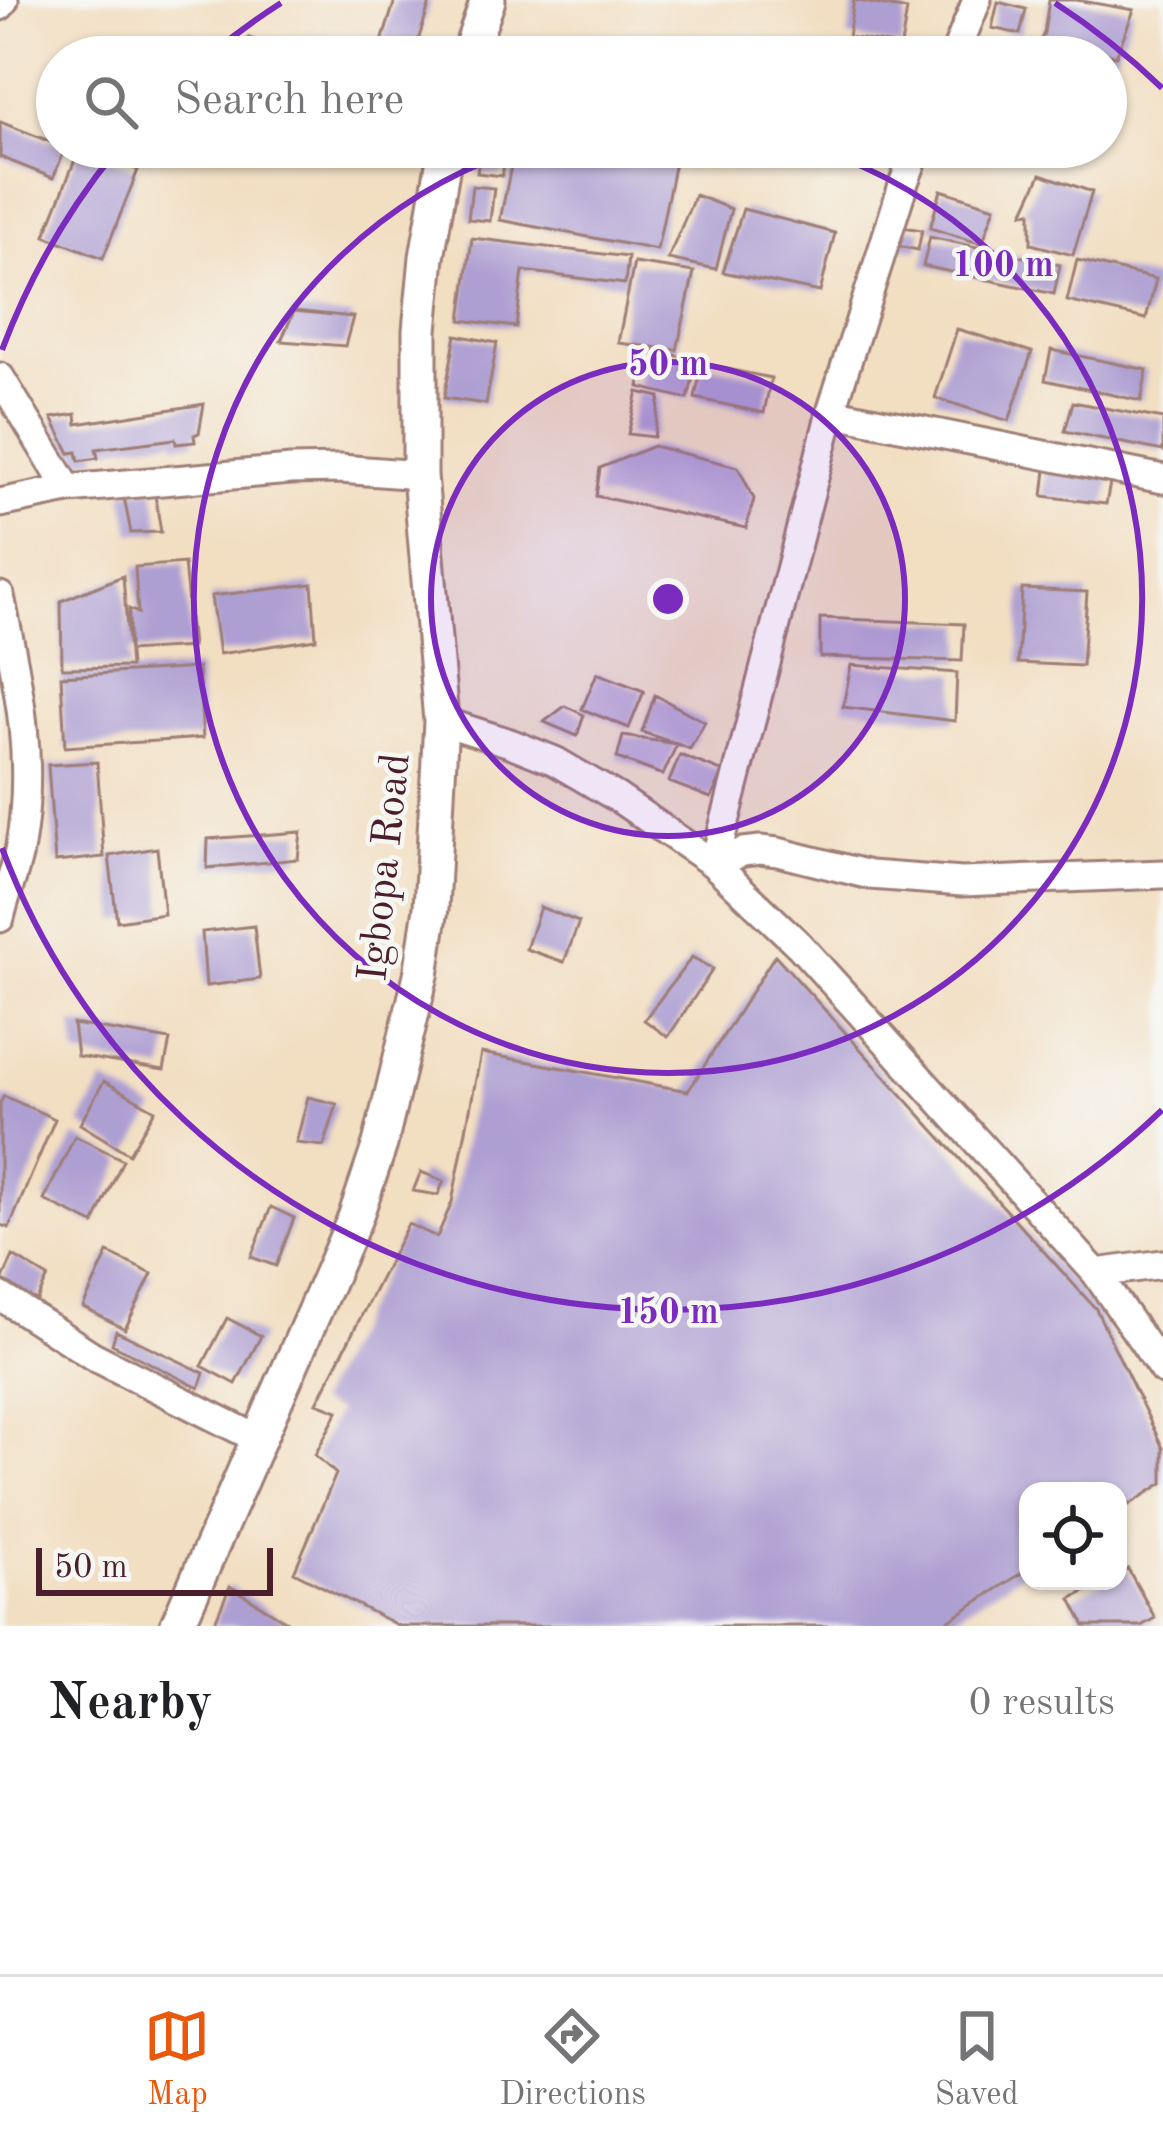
<!DOCTYPE html>
<html lang="en">
<head>
<meta charset="utf-8">
<style>
	:root { --surface:#fff; --page:#f2f2f2; --text:#202124; --muted:#757577; --line:#e0e0e0; --accent:#ea580c }
	body { margin:0; font-family:"Old Standard TT",serif; background:var(--page); color:var(--text) }
	.controls { position:absolute; right:36px; bottom:36px; display:grid; overflow:hidden; border-radius:24px; box-shadow:0 3px 9px #0004 }
	.controls button { width:108px; height:108px; display:grid; place-items:center; padding:0; border:0; border-bottom:3px solid var(--line); background:var(--surface); color:var(--text); font:60px sans-serif }
	.scale { position:absolute; left:36px; bottom:30px; width:237px; box-sizing:border-box; padding-left:12px; border:6px solid #4a1f2b; border-top:0; font-size:33px; line-height:42px; white-space:nowrap; color:#4a1f2b; -webkit-text-stroke:9px #f6f6f2; paint-order:stroke }
	.list { margin:0; padding:0; list-style:none }
	h2 { display:flex; justify-content:space-between; align-items:center; height:156px; margin:0; padding:0 48px; font-size:51px }
	h2 small { font-size:39px; font-weight:400; color:var(--muted) }
	.icon { flex:none; width:66px; height:66px; fill:none; stroke:currentColor; stroke-width:2; stroke-linecap:round; stroke-linejoin:round }
	.map { position:relative; flex:none; width:1163px; height:1626px; overflow:hidden }
	.search { position:absolute; background:var(--surface); box-shadow:0 3px 9px #0004; left:36px; right:36px; top:36px; height:132px; display:flex; align-items:center; gap:30px; box-sizing:border-box; padding:0 42px; border-radius:66px; color:var(--muted); font-size:45px }
	.sheet { height:348px; background:var(--surface) }
	nav { display:flex; justify-content:space-around; align-items:center; box-sizing:border-box; height:168px; border-top:3px solid var(--line); background:var(--surface); font-size:33px; color:var(--muted) }
	nav a { display:grid; justify-items:center; gap:6px }
	nav .on { color:var(--accent) }
	.map>svg:first-child { display:block }
	.building { fill:#ae9fd2 }
	.lines { fill:none; stroke-linecap:round; stroke-linejoin:round }
	.minor-casing { stroke:#9e7e76; stroke-width:33 }
	.tertiary-casing { stroke:#9e7e76; stroke-width:39 }
	.minor { stroke:#fff; stroke-width:27 }
	.tertiary { stroke:#fff; stroke-width:33 }
	.ring { fill:none; stroke:#7b2cbf; stroke-width:6 }
	.labels { text-anchor:middle; stroke-width:9; stroke-linejoin:round; paint-order:stroke }
	.street-label { font-size:42px; fill:#4a1f2b; stroke:#f6f6f2 }
	.centre { fill:#7b2cbf; stroke:#f6f6f2; stroke-width:6 }
	.ring-label { font-size:36px; text-anchor:middle; font-weight:bold; fill:#7b2cbf; stroke:#f6f6f2; stroke-width:9; stroke-linejoin:round; paint-order:stroke }
</style>
</head>
<body>
<div class="map">
<svg width="1163" height="1626" viewBox="0 0 1163 1626">
	<rect width="100%" height="100%" fill="#f6f6f2"/>
	<filter id="ink" filterUnits="userSpaceOnUse"><feTurbulence type="fractalNoise" baseFrequency=".00833" numOctaves="2"/><feDisplacementMap in="SourceGraphic" scale="24" xChannelSelector="R" yChannelSelector="G"/><feConvolveMatrix kernelMatrix="1 2 1 2 8 2 1 2 1" color-interpolation-filters="sRGB"/></filter>
	<filter id="wash" filterUnits="userSpaceOnUse"><feTurbulence type="fractalNoise" baseFrequency=".004" numOctaves="4" result="noise"/><feDisplacementMap in="SourceGraphic" scale="48" xChannelSelector="R" yChannelSelector="G"/><feGaussianBlur stdDeviation="2.7" result="paint"/><feColorMatrix in="noise" values="0 0 0 0 0 0 0 0 0 0 0 0 0 0 0 0 0 1.4 0 .05"/><feComposite in="paint" operator="in"/></filter>
	<g filter="url(#wash)">
		<rect width="100%" height="100%" fill="#f2dec1"/>
		<g id="blocks">
			<path class="building" d="M395,0H431L413,56L381,45Z
				M854,0L907,10L901,46L848,37Z
				M1049,0H1076L1134,10L1116,56L1110,54L1109,66H1106V57H1032L1044,33Z
				M998,2L1026,9L1020,34L992,28Z
				M249,38L303,56V57H242Z
				M0,122L57,144V147H66L53,178L0,157Z
				M80,147L138,170L103,258L45,236Z
				M481,147L506,148L502,176L477,173Z
				M515,147H553L608,158L612,147H678L657,250L500,220Z
				M1041,174L1092,192L1073,255L1031,244V212L1023,213Z
				M472,186L494,188L490,221L468,219Z
				M941,190L995,207L982,244L930,228Z
				M695,195L731,209L716,269L668,259Z
				M743,209L835,233L820,292L723,272Z
				M896,226L922,230L918,250L892,245Z
				M930,237L1060,265L1054,294L923,266Z
				M472,238L628,257L625,284L523,271L516,327L461,320Z
				M1077,260L1156,279L1146,319L1067,301Z
				M634,263L694,272L677,350L618,343Z
				M294,311L353,317L345,346L281,341Z
				M957,329L1032,352L1009,421L935,398Z
				M456,335L497,343L486,404L444,398Z
				M646,349L697,360L688,399L639,387Z
				M1051,350L1147,370L1141,401L1045,380Z
				M702,364L771,378L764,413L695,398Z
				M638,392L660,397L654,437L628,434Z
				M1073,402L1163,419V451L1065,431Z
				M204,404L199,433L194,435L195,442L176,444L175,439L96,449L98,458L79,461L77,452L70,453L52,418L76,414L77,424Z
				M653,446L738,467L754,499L746,528L596,496L600,468Z
				M1046,470L1111,478L1106,504L1043,496Z
				M154,489L161,532L131,533L123,492Z
				M184,563L192,647L129,651V609L138,613L135,567Z
				M123,576L130,667L62,668L61,601Z
				M312,584L316,639L219,654L211,596Z
				M1022,589L1087,592L1082,666L1018,663Z
				M820,618L964,624L962,661L820,657Z
				M851,665L957,673L955,721L843,707Z
				M198,668L203,738L65,747L61,676Z
				M597,673L644,691L629,728L582,709Z
				M655,695L705,722L690,749L677,744L663,775L617,758L623,736L677,744L642,732Z
				M565,706L584,715L577,736L544,722Z
				M680,755L724,772L711,798L669,782Z
				M97,762L104,857L55,862L48,765Z
				M301,832L298,859L207,868L208,839Z
				M157,848L164,914L117,921L109,856Z
				M540,907L579,922L564,962L526,949Z
				M254,926L260,979L206,986L202,932Z
				M775,955L1096,1309L1163,1448V1483L1118,1512V1491H1028V1569L940,1626H399L294,1572L336,1474L315,1455L338,1411L317,1403L408,1224L437,1237L452,1202L481,1053L688,1091Z
				M692,957L713,969L668,1037L644,1020Z
				M73,1024L170,1040L164,1070L77,1056Z
				M104,1081L155,1110L129,1154L80,1124Z
				M4,1096L55,1119L9,1228L0,1225V1103Z
				M308,1097L337,1104L324,1146L296,1143Z
				M75,1136L123,1160L94,1224L44,1200Z
				M421,1172L444,1181L438,1195L413,1191Z
				M271,1207L294,1218L276,1266L251,1257Z
				M108,1253L152,1274L125,1329L83,1307Z
				M13,1256L48,1277L37,1300L1,1284Z
				M227,1318L261,1336L236,1384L202,1366Z
				M116,1331L204,1373L199,1388L112,1344Z
				M1128,1569L1155,1618L1141,1626H1085L1071,1599L1105,1581H1118V1574Z
				M230,1586L286,1621L284,1626H213Z"/>
		</g>
	</g>
	<g filter="url(#ink)">
		<use href="#blocks" fill-opacity="0" stroke="#9e7e76" stroke-width="3"/>
		<g class="lines">
			<defs>
				<path id="minor" d="M0,6L4,0
					M954,57L977,0
					M0,377L68,489
					M831,412L904,182L918,147
					M0,503L68,489L291,470L340,469L420,475
					M0,596C18,682 35,757 20,846C16,871 5,894 0,918
					M441,721L510,743L555,761L618,798L714,864L799,945L1096,1273L1163,1370
					M714,864L831,412L1163,479
					M714,864L743,852L760,850L778,852L870,875L962,882L1163,874
					M1096,1273L1163,1264
					M0,1296L93,1356L260,1440"/>
				<path id="tertiary" d="M468,57L488,0
					M177,1626L355,1218L380,1144L421,975L431,908L441,721L420,475V330L427,257L446,147"/>
			</defs>
			<use href="#minor" class="minor-casing"/>
			<use href="#tertiary" class="tertiary-casing"/>
			<use href="#minor" class="minor"/>
			<use href="#tertiary" class="tertiary"/>
		</g>
	</g>
	<circle cx="668" cy="599" r="237" fill="#7b2cbf" fill-opacity=".12"/>
	<g class="ring">
		<circle cx="668" cy="599" r="237"/>
		<path d="M814 148A474 474 0 1 1 522 148"/>
		<path d="M1162 1110A711 711 0 0 1 2 848M2 350A711 711 0 0 1 115 152M211 54A711 711 0 0 1 281 3M1055 3A711 711 0 0 1 1162 88"/>
	</g>
	<g class="labels">
		<g class="street-label">
			<text transform="translate(382 867) rotate(-84)" y="15">Igbopa Road</text>
		</g>
	</g>
	<circle cx="668" cy="599" r="18" class="centre"/>
	<g class="ring-label">
		<text x="1003" y="276">100 m</text>
		<text x="668" y="375">50 m</text>
		<text x="668" y="1323">150 m</text>
	</g>
</svg>
<div class="controls">
<button><svg class="icon" aria-label="locate" viewBox="0 0 24 24"><circle cx="12" cy="12" r="6"/><path d="M12 2v4M12 18v4M2 12h4M18 12h4"/></svg></button>
</div>
<div class="scale">50 m</div>
<div class="search"><svg class="icon" aria-label="search" viewBox="0 0 24 24"><circle cx="10" cy="10" r="6"/><path d="M15 15l6 6"/></svg>Search here</div>
</div>
<section class="sheet">
<h2>Nearby<small>0 results</small></h2>
<ul class="list">
</ul>
</section>
<nav>
<a class="on"><svg class="icon" aria-label="map" viewBox="0 0 24 24"><path d="M3 6l6-2 6 2 6-2v14l-6 2-6-2-6 2zM9 4v14M15 6v14"/></svg>Map</a>
<a><svg class="icon" aria-label="directions" viewBox="0 0 24 24"><path d="M12 3l9 9-9 9-9-9zM9 14v-3h6M13 9l2 2-2 2"/></svg>Directions</a>
<a><svg class="icon" aria-label="saved" viewBox="0 0 24 24"><path d="M7 4h10v16l-5-4-5 4z"/></svg>Saved</a>
</nav>
</body>
</html>
